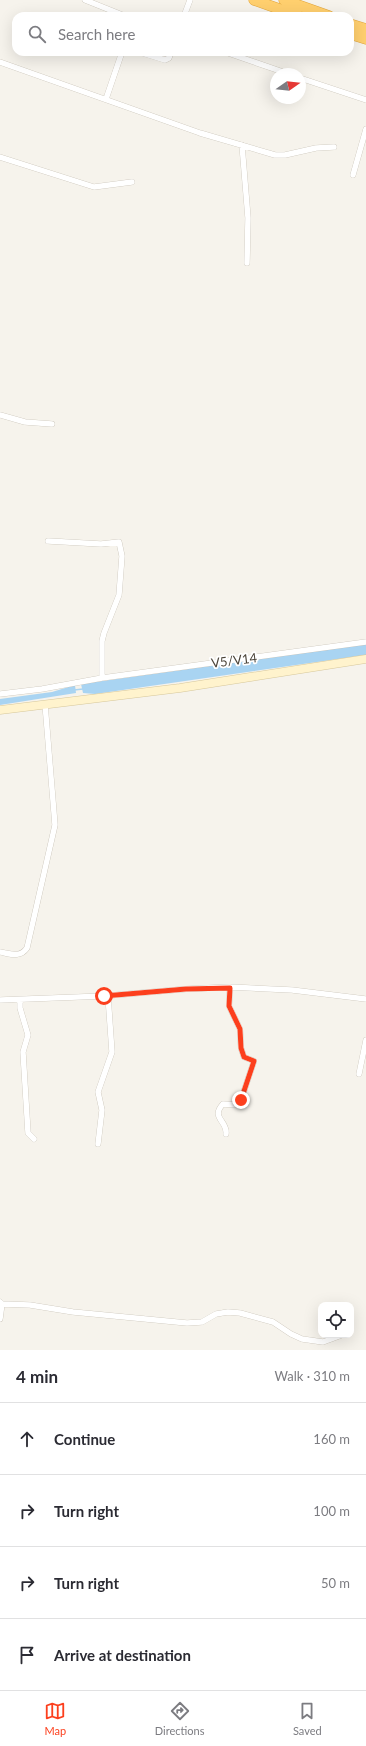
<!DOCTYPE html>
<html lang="en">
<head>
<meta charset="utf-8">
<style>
	:root { --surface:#fff; --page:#f7f7f7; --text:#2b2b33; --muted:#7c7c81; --line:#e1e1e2; --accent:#fc3f1d }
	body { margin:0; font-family:Lato,sans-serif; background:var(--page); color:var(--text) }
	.controls { position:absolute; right:12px; bottom:12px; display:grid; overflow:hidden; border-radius:8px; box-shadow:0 4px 16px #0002 }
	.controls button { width:36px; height:36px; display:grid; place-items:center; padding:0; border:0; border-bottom:1px solid var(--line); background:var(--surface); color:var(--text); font:20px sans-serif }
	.compass { position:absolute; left:270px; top:68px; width:36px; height:36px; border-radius:50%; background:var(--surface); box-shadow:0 4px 16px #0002; rotate:76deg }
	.stop { position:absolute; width:12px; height:12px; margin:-9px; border:3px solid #fc3f1d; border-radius:50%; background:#fff }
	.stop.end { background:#fc3f1d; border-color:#fff; box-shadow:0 1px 4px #0008 }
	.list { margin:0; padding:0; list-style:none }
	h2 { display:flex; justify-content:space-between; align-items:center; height:52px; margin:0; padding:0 16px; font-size:17px }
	h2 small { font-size:13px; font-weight:400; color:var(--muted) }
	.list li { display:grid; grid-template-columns:26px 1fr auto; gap:12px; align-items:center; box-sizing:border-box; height:72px; padding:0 16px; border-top:1px solid var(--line) }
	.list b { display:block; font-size:15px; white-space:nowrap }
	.list em { font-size:13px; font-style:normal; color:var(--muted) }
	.icon { flex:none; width:22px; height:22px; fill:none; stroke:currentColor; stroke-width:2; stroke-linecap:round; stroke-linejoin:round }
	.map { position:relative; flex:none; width:366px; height:1350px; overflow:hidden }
	.search { position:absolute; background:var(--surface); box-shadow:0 4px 16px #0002; left:12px; right:12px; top:12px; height:44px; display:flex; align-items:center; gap:10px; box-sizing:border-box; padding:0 14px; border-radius:12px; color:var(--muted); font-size:15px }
	.sheet { height:340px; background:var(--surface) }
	nav { display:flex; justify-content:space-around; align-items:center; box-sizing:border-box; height:56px; border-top:1px solid var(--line); background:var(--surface); font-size:11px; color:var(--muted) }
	nav a { display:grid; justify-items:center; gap:2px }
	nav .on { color:var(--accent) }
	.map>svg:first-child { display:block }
	.water { fill:#a9d4f2 }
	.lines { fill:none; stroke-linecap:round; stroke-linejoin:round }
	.stream { stroke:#a9d4f2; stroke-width:1.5 }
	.street-casing { stroke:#c2bbae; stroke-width:6 }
	.secondary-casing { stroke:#d6c79b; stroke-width:9 }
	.highway-casing { stroke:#e0a43c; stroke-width:11 }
	.street { stroke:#fff; stroke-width:5.5 }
	.secondary { stroke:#fff3cd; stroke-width:8 }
	.highway { stroke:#ffcf6e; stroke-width:10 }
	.route { stroke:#fc3f1d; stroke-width:5 }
	.labels { text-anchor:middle; stroke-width:3.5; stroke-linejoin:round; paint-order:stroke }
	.street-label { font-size:13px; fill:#4b4439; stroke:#fff }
</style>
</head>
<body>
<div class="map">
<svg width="366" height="1350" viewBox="0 0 366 1350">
	<rect width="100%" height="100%" fill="#f6f3ec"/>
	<path class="water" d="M366,644V655L95,694L83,693L81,684Z
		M75,685L76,693L0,705V699L52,692Z"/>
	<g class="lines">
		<path class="stream" d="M74,690L83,689"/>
		<defs>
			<path id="street" d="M85,0L125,16
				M184,16L190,0
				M139,52L165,60L169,58L171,52
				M225,52L289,74
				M0,62L200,133L275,155H285L316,148L334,147
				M300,78L366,100
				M106,99L122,52
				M242,145L248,218L247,263
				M0,157L94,187L132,182
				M353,175L366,129
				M0,415L25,422L52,424
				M102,678L366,642
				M0,694L42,689L102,678V641L104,633L119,595L122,556L119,542L101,544L48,541
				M0,952C11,954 20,958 27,948L55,825L45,704
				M0,1000L104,996L186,989L230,987L292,990L366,999
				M20,1000V1008L28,1035L23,1052L28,1133L34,1139
				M359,1074L366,1040
				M226,1134C228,1121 210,1118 223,1104L236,1105L241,1100L254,1061L244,1057L241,1048L240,1029L229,1006L230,987
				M98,1144L102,1110L98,1092L112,1052L108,996
				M0,1302L2,1304L30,1305L73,1312L187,1323L202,1322L216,1314L228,1312L240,1313L273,1322L291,1334L302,1339L323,1342L342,1335
				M0,1319L2,1304"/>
			<path id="secondary" d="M0,710L180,688L366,659"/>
			<path id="highway" d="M254,0L299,16
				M284,0L329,16
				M350,24L366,29
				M350,34L366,39"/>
		</defs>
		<use href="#street" class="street-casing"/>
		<use href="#secondary" class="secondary-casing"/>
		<use href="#highway" class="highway-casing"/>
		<use href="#street" class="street"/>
		<use href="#secondary" class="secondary"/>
		<use href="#highway" class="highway"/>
	</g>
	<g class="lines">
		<path class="route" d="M104,996L186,989L230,988L229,1006L240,1029L241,1048L244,1057L254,1061L241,1100"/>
	</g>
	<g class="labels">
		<g class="street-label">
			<text transform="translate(234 660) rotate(-7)" y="5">V5/V14</text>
		</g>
	</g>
</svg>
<div class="controls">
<button><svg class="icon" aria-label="locate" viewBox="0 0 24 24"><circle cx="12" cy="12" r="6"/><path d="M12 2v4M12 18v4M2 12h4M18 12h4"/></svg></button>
</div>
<svg class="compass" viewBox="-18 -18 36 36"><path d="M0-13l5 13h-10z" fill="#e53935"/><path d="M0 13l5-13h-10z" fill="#7c7c81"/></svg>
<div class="stop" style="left:104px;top:996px"></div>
<div class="stop end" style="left:241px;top:1100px"></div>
<div class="search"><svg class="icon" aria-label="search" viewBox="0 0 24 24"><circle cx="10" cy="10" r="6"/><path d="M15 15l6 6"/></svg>Search here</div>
</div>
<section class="sheet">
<h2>4 min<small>Walk · 310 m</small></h2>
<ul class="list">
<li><svg class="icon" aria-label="ahead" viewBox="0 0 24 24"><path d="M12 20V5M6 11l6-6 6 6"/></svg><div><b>Continue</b></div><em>160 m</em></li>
<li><svg class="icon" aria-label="right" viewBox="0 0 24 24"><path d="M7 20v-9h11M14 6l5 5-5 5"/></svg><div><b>Turn right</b></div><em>100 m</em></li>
<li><svg class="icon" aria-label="right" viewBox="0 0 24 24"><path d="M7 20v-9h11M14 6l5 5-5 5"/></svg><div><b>Turn right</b></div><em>50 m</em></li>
<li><svg class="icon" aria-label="arrive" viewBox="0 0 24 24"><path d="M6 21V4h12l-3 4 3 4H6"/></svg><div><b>Arrive at destination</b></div></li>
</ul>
</section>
<nav>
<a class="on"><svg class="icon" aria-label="map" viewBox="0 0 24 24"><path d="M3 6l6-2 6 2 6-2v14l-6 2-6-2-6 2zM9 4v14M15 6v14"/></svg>Map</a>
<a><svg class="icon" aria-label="directions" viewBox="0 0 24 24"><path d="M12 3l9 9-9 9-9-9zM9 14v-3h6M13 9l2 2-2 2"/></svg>Directions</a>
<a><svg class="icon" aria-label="saved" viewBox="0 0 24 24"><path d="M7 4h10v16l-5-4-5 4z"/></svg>Saved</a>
</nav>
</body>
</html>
